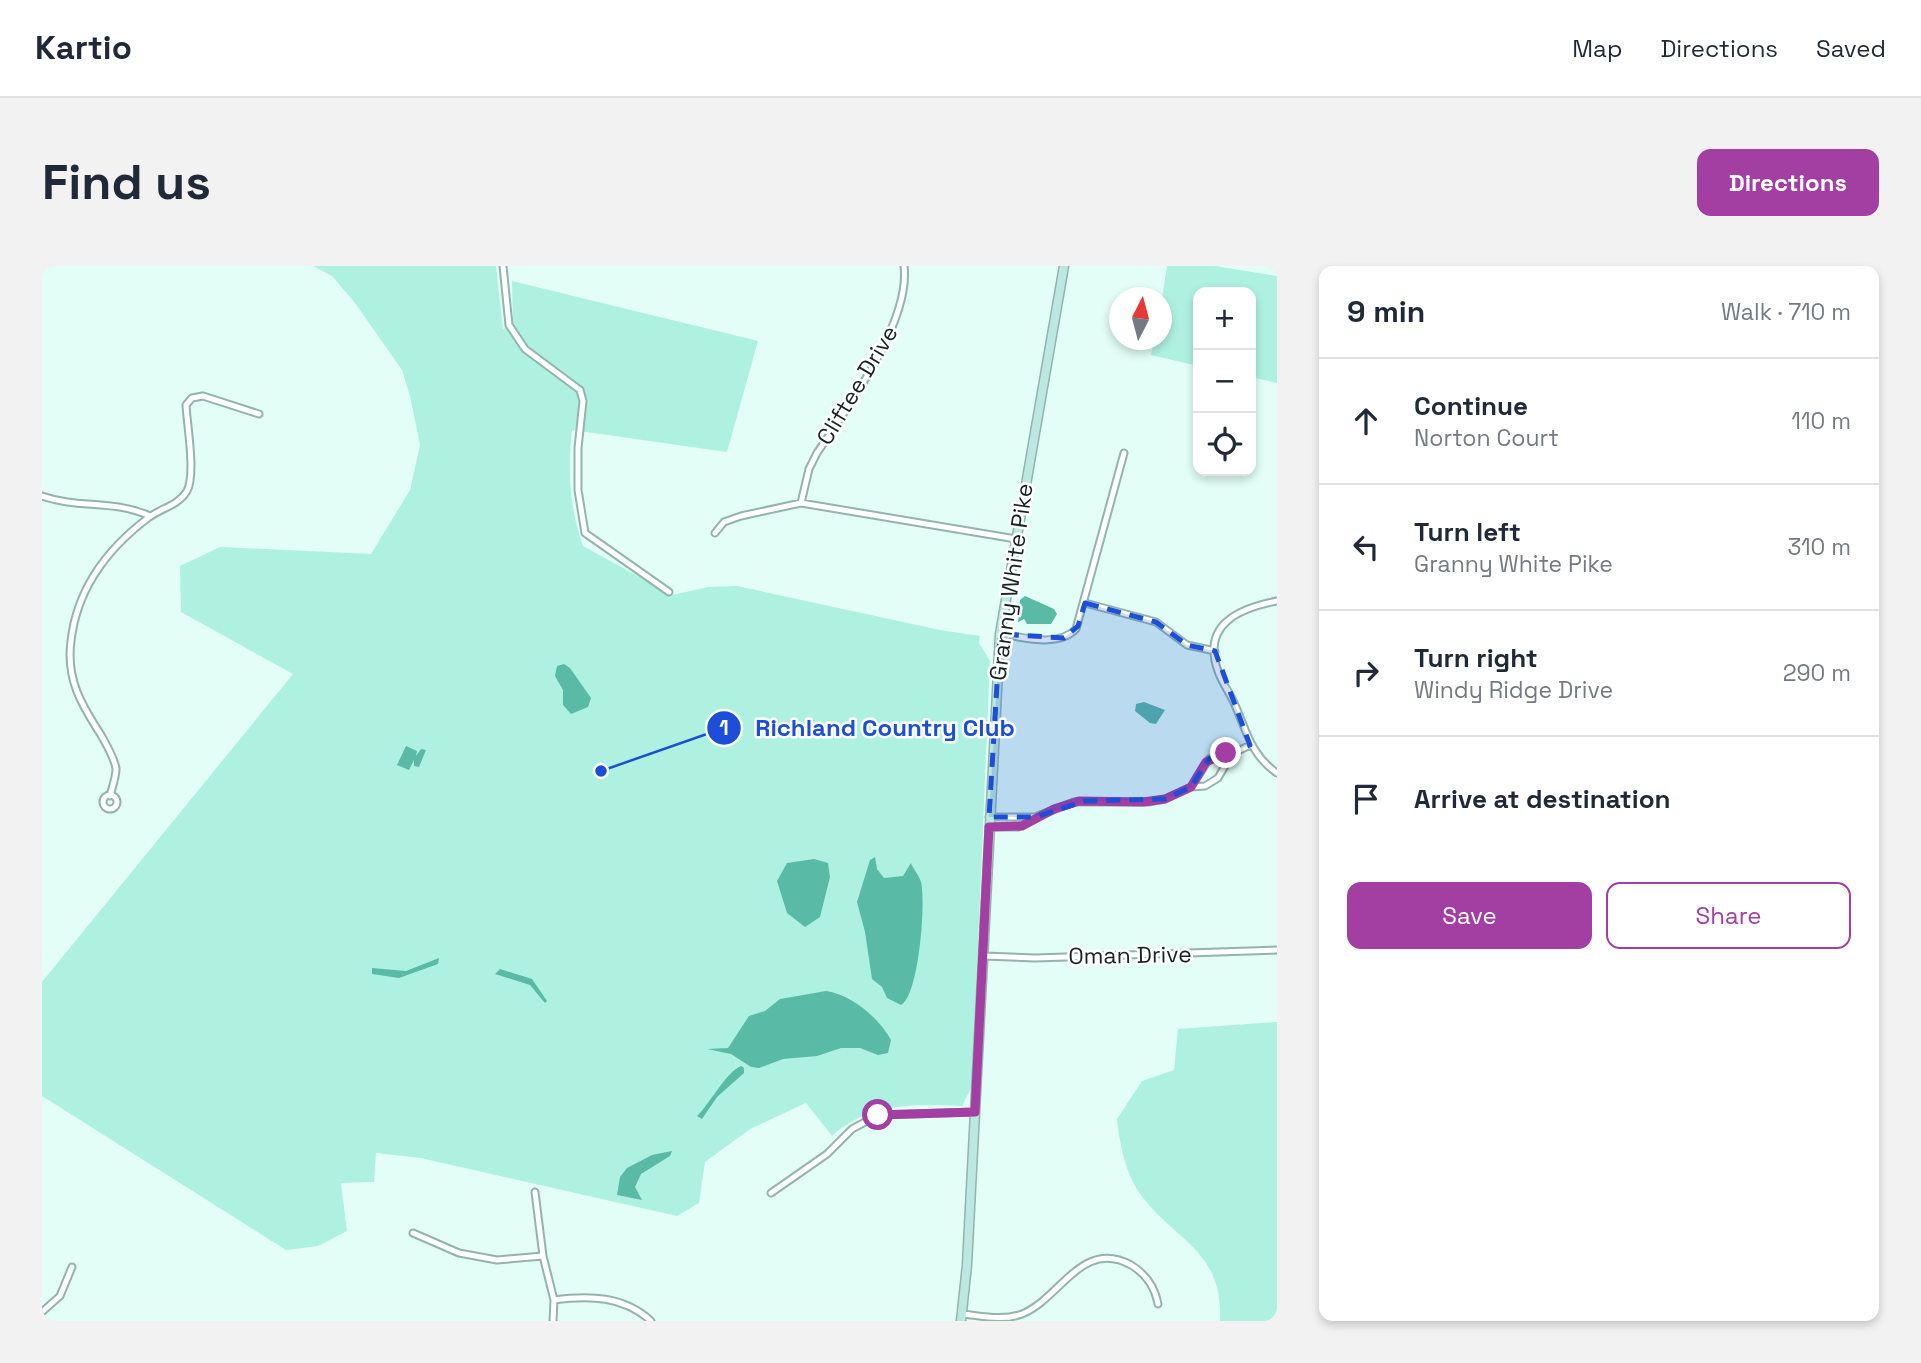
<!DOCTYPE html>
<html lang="en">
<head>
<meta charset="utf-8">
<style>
	:root { --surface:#fff; --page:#f2f2f3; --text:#1f2937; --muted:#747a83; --line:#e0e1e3; --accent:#a33ea2 }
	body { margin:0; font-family:"Space Grotesk",sans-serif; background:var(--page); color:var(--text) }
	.controls { position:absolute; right:21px; top:21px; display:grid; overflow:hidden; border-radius:14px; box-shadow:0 4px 10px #0003 }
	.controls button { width:63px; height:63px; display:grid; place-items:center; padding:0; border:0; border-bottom:2px solid var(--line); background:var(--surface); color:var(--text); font:35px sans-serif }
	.compass { position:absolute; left:1067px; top:21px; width:63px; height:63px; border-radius:50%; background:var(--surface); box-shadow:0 4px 10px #0003; rotate:6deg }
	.stop { position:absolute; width:21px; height:21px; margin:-16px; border:5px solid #a33ea2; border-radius:50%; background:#fff }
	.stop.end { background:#a33ea2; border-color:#fff; box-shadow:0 2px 7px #0008 }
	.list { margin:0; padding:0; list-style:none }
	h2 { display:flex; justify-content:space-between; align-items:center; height:91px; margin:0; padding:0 28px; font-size:30px }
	h2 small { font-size:23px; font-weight:400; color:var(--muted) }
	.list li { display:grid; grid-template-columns:46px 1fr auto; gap:21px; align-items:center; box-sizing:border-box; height:126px; padding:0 28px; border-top:2px solid var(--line) }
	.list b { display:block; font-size:26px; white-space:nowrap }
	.list p { margin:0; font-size:23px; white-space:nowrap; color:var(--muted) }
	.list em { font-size:23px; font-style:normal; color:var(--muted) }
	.actions { display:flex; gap:14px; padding:21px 28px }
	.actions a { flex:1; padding:16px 0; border:2px solid var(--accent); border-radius:14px; text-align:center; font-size:24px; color:var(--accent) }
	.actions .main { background:var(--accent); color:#fff }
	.icon { flex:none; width:38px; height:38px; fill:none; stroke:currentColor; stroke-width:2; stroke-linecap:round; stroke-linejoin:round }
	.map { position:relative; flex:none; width:1235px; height:1055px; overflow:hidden; border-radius:14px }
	header { display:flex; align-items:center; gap:42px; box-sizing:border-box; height:98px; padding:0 35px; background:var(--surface); border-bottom:2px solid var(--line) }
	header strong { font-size:33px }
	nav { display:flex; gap:38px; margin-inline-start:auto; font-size:24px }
	.intro { display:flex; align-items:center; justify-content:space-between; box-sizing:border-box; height:168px; padding:0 42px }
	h1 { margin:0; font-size:49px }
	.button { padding:18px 32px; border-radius:14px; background:var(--accent); color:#fff; font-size:24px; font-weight:700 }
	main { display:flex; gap:42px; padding:0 42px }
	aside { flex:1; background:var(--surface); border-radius:14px; box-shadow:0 4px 10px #0003 }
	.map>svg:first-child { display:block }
	.green { fill:#aff1e1 }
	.water { fill:#59baa6 }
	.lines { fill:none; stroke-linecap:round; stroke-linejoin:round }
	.minor-casing { stroke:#92b4ac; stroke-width:9 }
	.secondary-casing { stroke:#92b4ac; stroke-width:11 }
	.minor { stroke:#fff; stroke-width:5 }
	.secondary { stroke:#bbe9e2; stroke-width:8 }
	.route { stroke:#a33ea2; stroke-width:9 }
	.marked { fill:#1d4ed8; fill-opacity:0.2; stroke:#1d4ed8; stroke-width:5; stroke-dasharray:14 9; stroke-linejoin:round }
	.labels { text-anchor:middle; stroke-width:5; stroke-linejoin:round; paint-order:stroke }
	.street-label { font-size:23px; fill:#172522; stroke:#fff }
	.leader { fill:none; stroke:#1d4ed8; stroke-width:2.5 }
	.callout-dot { fill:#1d4ed8; stroke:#fff; stroke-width:2.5 }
	.mark-label { font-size:21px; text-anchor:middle; font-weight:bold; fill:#fff }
	.callout-label { font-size:24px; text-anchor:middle; font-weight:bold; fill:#1d4ed8; stroke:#fff; stroke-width:5; stroke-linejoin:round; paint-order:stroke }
</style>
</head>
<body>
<header>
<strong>Kartio</strong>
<nav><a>Map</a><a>Directions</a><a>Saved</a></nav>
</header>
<div class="intro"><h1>Find us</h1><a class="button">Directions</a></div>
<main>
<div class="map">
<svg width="1235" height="1055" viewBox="0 0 1235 1055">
	<rect width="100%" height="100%" fill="#e2fef6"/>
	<path class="green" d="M271,0H454L461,63L471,58L470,15L716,75L685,186L530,164C526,206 527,240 541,280L630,329L667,321L695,320L898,364L938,370L937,377L948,395L930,820L920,840C873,838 827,836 790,870L764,837L708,863L663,896L657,937L635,950L379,892L334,887L332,916L299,917L305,965L276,980L244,984L0,830V716L251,408L139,346L138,300L178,281L329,288L368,224L378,179L368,130L360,104L313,37L290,10Z
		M1125,0H1173L1235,10V117L1209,111V26H1156V100L1109,89L1112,74H1120V32Z
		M1235,756V1055H1178C1181,986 1137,977 1102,933C1084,911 1078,880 1075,853L1100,815L1132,804L1136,763Z"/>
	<path class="water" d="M983,330L1012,343L1015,348L1009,358H985L982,353L976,356L978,334Z
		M522,398L528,402L549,432L546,441L529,448L521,439V424L513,410L515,400Z
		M1102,436L1123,444L1114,458L1108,457L1093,445L1094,438Z
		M364,480L375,485L374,490L379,483L384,484L377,501L372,500V494L367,504L355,499Z
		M833,591L835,603L842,612L861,610L869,597C871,603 877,609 879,616C884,636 877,730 859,739L845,732L840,721L830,713L823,666L815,636L828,594Z
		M772,593L786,597L788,611L778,651L763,661L745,647L735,615L745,597Z
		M397,692L396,698L357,712L330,708V702L364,705Z
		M458,703L490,713L505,735L503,737L488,719L453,708Z
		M784,725C809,728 838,753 849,774L846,787L836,789L818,782H799L775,790L741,793L717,802L709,801L689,788L665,783L686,782L707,750L723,745L738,733Z
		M699,800L702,802V807L675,831L660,853L655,850C667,839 685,805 699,800Z
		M630,885L628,890L599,908L593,921L600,934L575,929L578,911L585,902L610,889Z"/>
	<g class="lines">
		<defs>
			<path id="minor" d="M461,0L467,59L483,83L538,124L541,135L536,182V224L543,267L627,326
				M0,230C38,243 69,233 108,250
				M759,237L767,203L775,187C806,141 869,55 862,0
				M673,267L682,256L699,250L759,237L974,273
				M1235,335C1198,342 1159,358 1176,405C1180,417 1188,427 1193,439C1205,466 1209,489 1235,507
				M1043,337L1114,356L1145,379L1173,385
				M958,368C981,371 1016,382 1034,363L1082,187
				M1190,488L1208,479
				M61 536a7 7 0 1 1 14 0a7 7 0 1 1-14 0Z
				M68,530C70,522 74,511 74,503C73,493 64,478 59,469C39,438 24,413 29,375C35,322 65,283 106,252C119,242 136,240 145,225C154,208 145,159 144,139L150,132L161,130L217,148
				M993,551L1032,536H1107L1123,533L1149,521L1163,520L1176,512L1190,488L1167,493L1149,521
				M947,561H976L993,551H947
				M941,690L993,692L1235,684
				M493,926L501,990L512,1034L511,1055
				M729,927L785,888L810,863L836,849L933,846
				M371,967L417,987L455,994L501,990
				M512,1034C547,1029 582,1030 609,1055
				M0,1046L18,1030L30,1001
				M921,1048C940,1050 961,1055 980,1048C1018,1033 1040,972 1089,999C1104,1008 1113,1022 1116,1038"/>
			<path id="secondary" d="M919,1055L925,999L958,368L1022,0"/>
		</defs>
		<use href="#minor" class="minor-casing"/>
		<use href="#secondary" class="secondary-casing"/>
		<use href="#minor" class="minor"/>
		<use href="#secondary" class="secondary"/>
	</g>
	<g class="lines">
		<path class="route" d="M836,849L933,846L947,561L980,560L1012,543L1037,535L1101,536L1123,533L1149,521L1164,496L1184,487"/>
	</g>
	<path class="marked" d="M1043,337L1114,356L1145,379L1173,385L1208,479L1167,493L1149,521L1123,533L1043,535L993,551H947L958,368L1022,372L1036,360Z"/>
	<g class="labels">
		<g class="street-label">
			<text transform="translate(815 119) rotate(-59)" y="8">Cliftee Drive</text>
			<text transform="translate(969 316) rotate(-82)" y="8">Granny White Pike</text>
			<text transform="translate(1088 689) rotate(-1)" y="8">Oman Drive</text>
		</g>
	</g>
	<path class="leader" d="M559 505L682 462"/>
	<g class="callout-dot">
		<circle cx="559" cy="505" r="7"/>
		<circle cx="682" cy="462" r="18"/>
	</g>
	<g class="mark-label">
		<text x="682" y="469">1</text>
	</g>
	<g class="callout-label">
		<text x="843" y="470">Richland Country Club</text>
	</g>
</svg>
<div class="controls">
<button>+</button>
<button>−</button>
<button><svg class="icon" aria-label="locate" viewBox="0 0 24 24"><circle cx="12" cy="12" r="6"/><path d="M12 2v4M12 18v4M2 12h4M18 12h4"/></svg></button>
</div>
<svg class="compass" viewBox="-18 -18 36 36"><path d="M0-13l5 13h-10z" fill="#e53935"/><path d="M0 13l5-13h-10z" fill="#747a83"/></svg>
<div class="stop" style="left:836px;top:849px"></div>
<div class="stop end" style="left:1184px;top:487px"></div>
</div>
<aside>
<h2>9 min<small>Walk · 710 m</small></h2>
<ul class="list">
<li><svg class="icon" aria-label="ahead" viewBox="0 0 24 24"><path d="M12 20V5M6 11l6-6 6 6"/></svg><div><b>Continue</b><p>Norton Court</p></div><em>110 m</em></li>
<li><svg class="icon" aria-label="left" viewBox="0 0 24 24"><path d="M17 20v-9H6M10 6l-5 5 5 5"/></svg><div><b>Turn left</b><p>Granny White Pike</p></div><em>310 m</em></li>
<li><svg class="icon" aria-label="right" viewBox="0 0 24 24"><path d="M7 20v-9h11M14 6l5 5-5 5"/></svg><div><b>Turn right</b><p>Windy Ridge Drive</p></div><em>290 m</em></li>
<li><svg class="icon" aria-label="arrive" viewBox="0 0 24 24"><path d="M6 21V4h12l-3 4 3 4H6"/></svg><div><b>Arrive at destination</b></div></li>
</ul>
<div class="actions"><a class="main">Save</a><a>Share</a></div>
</aside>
</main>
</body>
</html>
